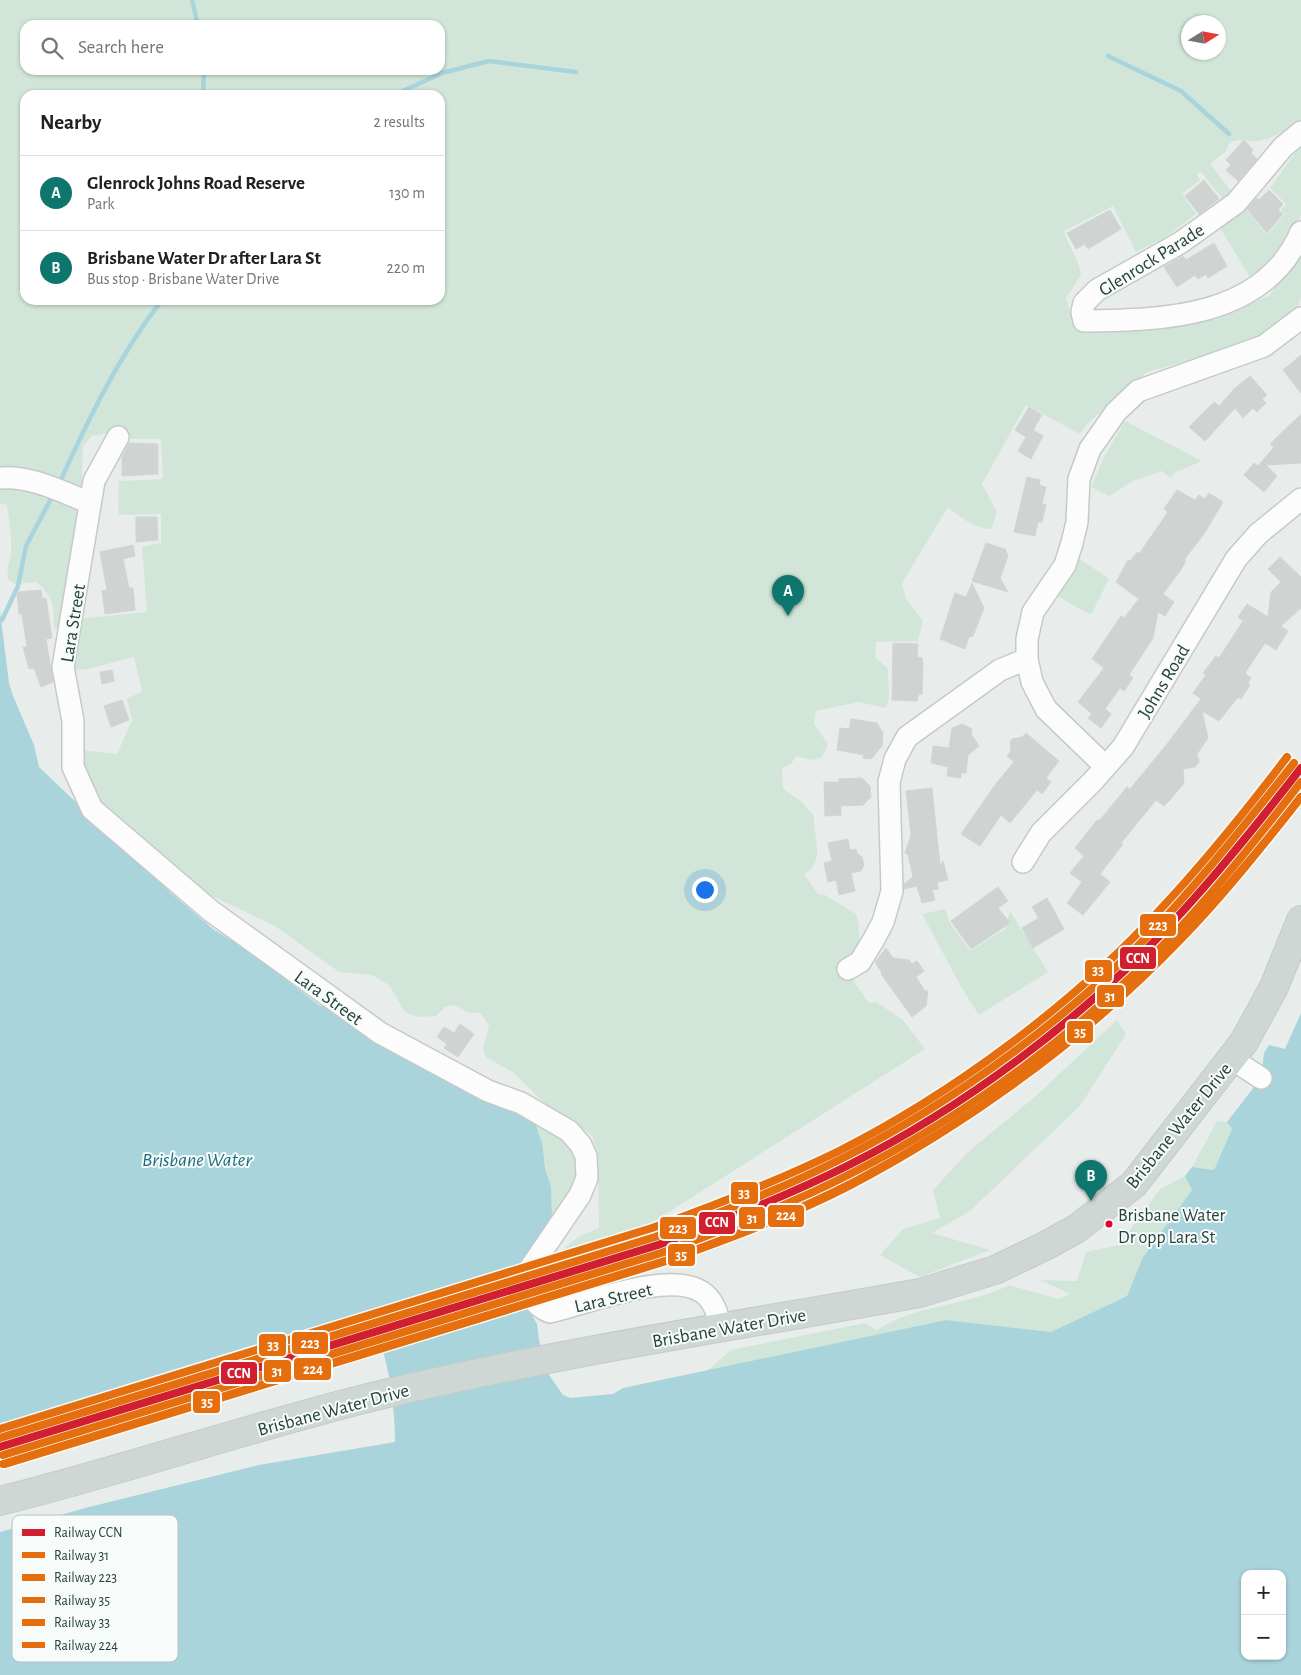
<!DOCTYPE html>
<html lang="en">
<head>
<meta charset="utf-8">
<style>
	:root { --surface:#fff; --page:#f6f6f6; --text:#202124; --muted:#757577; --line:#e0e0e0; --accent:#0f766e }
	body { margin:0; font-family:"Alegreya Sans",sans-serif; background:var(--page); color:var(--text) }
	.controls { position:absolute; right:15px; bottom:15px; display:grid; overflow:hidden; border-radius:10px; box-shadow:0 1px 4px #0004 }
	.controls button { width:45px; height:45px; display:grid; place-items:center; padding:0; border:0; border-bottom:1px solid var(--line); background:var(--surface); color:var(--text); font:25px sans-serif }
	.compass { position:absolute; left:1181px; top:15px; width:45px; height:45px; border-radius:50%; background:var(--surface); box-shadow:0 1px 4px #0004; rotate:79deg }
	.you { position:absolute; left:704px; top:889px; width:18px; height:18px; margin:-12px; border:4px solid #fff; border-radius:50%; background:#1a73e8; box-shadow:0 0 0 8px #1a73e833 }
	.badge { display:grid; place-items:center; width:32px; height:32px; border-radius:50%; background:var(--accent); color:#fff; font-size:16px; font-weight:700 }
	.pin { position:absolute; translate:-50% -41px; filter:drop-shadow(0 1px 2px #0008) }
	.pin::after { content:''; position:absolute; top:26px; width:18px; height:15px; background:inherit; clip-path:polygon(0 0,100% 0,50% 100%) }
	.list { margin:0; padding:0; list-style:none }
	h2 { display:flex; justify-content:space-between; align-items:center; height:65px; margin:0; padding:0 20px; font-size:21px }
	h2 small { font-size:16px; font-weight:400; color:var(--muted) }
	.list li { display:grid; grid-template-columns:32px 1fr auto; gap:15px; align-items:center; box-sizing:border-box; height:75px; padding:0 20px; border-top:1px solid var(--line) }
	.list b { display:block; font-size:19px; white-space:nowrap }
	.list p { margin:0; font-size:16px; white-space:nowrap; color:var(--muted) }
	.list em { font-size:16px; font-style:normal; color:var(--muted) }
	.icon { flex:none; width:28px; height:28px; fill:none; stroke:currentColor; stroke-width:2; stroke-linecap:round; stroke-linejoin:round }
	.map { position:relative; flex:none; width:1301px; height:1675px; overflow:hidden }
	.search { position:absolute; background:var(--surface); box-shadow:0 1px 4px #0004; left:20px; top:20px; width:425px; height:55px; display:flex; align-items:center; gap:12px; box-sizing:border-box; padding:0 18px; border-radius:15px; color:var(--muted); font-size:19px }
	.panel { position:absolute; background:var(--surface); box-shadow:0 1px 4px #0004; left:20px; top:90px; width:425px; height:215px; border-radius:15px }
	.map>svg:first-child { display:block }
	.green { fill:#d1e6d8; fill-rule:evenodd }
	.water { fill:#a9d4db; fill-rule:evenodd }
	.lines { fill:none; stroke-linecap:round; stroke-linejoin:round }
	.stream { stroke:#a9d4db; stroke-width:4.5 }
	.building { fill:#cfd4d2; stroke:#d1d6d4 }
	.minor-casing { stroke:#c5cac8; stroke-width:24 }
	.major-casing { stroke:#c3ccc9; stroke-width:30 }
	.minor { stroke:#fcfcfc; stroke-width:21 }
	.major { stroke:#cfd7d5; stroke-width:28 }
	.rail-1-casing { stroke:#f7fbf9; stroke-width:11 }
	.rail-2-casing { stroke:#f7fbf9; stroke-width:11 }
	.rail-3-casing { stroke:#f7fbf9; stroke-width:11 }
	.rail-4-casing { stroke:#f7fbf9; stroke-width:11 }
	.rail-5-casing { stroke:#f7fbf9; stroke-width:11 }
	.rail-6-casing { stroke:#f7fbf9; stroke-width:11 }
	.rail-1 { stroke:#d11f2f; stroke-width:8 }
	.rail-2 { stroke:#e56e0f; stroke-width:8 }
	.rail-3 { stroke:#e56e0f; stroke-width:8 }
	.rail-4 { stroke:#e56e0f; stroke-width:8 }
	.rail-5 { stroke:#e56e0f; stroke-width:8 }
	.rail-6 { stroke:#e56e0f; stroke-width:8 }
	.bus-dot { fill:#e4002b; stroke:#f7fbf9; stroke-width:2 }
	.labels { text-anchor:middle; stroke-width:4; stroke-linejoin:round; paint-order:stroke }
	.bus-label { font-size:18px; fill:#24423a; stroke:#f7fbf9; text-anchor:start }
	.street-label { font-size:19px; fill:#24423a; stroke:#f7fbf9 }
	.water-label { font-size:20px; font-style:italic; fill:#1c6f80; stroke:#f7fbf9 }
	.key { fill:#f7fbf9; stroke:#b8c4c0; stroke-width:1 }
	.key-label { font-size:14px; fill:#24423a }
	.line-badge { stroke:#f7fbf9; stroke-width:2 }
	.badge-label { font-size:14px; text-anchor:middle; font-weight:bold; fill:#fff }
</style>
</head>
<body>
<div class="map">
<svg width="1301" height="1675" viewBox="0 0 1301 1675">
	<rect width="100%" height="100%" fill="#e8edeb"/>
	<path class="green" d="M0,0H1301V120C1287,129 1274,139 1257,141C1246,142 1243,138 1230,142L1226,151L1210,164L1236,197L1228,205L1201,172L1197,174L1200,180L1182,194L1196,214L1166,237L1136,252L1113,206L1064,231C1069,247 1079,259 1081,275L1066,298L1073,321L1158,324L1214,320L1269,296L1301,248V299L1293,315L1262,340L1147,372L1088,423L1080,434L1026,405L982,484L997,512L991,529C976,529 959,517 948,507L902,583L906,599L923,621L918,641L876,642L875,657L888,669L889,698L886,708L858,702L816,711L814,724L828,744L822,757L812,760L796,756L791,764L782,768L783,789L801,801L814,816C813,834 826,864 804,874L818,894L825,895L856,914C863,936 858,955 850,976L869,1003L876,1002L903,1020L925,1049L650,1224L661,1235L550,1270C563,1245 573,1238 599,1228L598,1154L593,1137L575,1122L543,1102L514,1073L486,1057L483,1049L489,1025L480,1013H469L454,1005L445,1007L436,1016L418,1017L405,1012L389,985L372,975L339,972L275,926L204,892L98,805L79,768L80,750L117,754L132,720L127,699L142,691L134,657L88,669L67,671L76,619L147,612L142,547L161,543V514L118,515L119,481L163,479L161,439H124L115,432L92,436L83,446L81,496L0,475ZM1188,22H1218V52H1188ZM25,25H440V70H25ZM25,95H440V300H25Z
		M1301,145V215L1284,247L1254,284L1217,223L1242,204L1267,235L1285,214L1281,210L1286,204L1270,188Z
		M1125,421L1202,461L1174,473L1171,478L1162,471L1133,481L1109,496L1091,487L1104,457Z
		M0,481L84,505L64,630L54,629C54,605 54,599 37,582L15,584L8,579C6,568 10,563 11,552C12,537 9,520 7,505L0,503Z
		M1080,559L1109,579L1091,615L1057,596Z
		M945,909L950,923L970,951L1005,929L1010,911L1048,972L979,1015L963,990L922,914Z
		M1117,1020L1126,1034L1080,1106L970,1211L932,1233L990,1250L920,1277L880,1255L903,1229L940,1218L933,1190L968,1152L1037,1095Z
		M533,1117L569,1139L582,1174L556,1213L552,1215L551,1187Z
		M1217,1121L1227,1122L1232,1129L1214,1170L1192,1167Z
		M1185,1176L1192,1190L1143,1257L1127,1296L1051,1332L946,1320L707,1371L731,1350L865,1323L877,1330C916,1304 968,1306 1009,1285L1058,1299L1070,1294L1040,1280L1077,1281L1086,1252L1119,1245L1160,1189Z"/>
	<path class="water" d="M0,611L9,683L13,696L34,745L39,767L171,893L213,929L250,952L319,1005L338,1012L533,1117L542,1143L545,1167L551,1187L552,1215L540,1241L526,1304L537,1324L539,1340L549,1375L563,1395L570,1398L613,1394L623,1388L946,1320L1051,1332L1127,1296L1143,1257L1192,1190L1185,1176L1192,1167L1214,1170L1232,1129L1227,1122L1261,1078L1264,1053L1269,1045L1285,1049L1301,1013V1675H0V1532L89,1507L259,1465L395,1442C395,1397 387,1354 370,1313L0,1425ZM1245,1574H1282V1656H1245Z"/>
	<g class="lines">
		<path class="stream" d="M192,0L198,25
			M1108,56L1181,91L1229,134
			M203,95L204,70
			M394,95L442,73L489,61L576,72
			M59,484C88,420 119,355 162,300
			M2,620L18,586L26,546L53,495"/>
	</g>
	<path class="building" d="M1244,140L1253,150L1251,153L1257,159L1238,181L1226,170L1231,165L1226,160Z
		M1204,180L1219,199L1199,214L1185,196Z
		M1269,190L1283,204L1278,210L1283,214L1267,233L1247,209L1257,198L1259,200Z
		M1110,210L1121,229L1088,249L1085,244L1076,249L1067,233Z
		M1214,243L1227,266L1208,278L1206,274L1198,279L1195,275L1177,287L1164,267L1183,256L1186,260Z
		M1301,355V393L1283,370Z
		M1250,376L1267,395L1262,399L1266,403L1257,412L1253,408L1243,418L1235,408L1205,441L1189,427L1214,402L1219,406L1234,389Z
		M1029,407L1042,415L1033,430L1043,436L1031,459L1018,451L1026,437L1015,430Z
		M1301,414V463L1266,465L1277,476L1264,492L1244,475L1254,463L1258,466L1274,447L1270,444Z
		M129,443L158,444V474L122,476V457Z
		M1027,477L1040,480L1039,485L1046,487L1042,504L1046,505L1042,522H1038L1035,536L1014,532Z
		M1177,490L1195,500L1199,495L1205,499L1209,493L1223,502L1204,534L1184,560L1186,561L1180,571L1163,594L1174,602L1165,616L1158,612L1153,638L1129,675L1133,678L1124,691L1120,688L1105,709L1111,714L1101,728L1088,718L1092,714L1078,702L1104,668L1092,659L1121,616L1124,618L1139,599L1116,582L1128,560L1130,561L1137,552L1139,554L1168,512L1164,509Z
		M136,517H157L158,540L136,542Z
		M986,543L1005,549L1008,556L1000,578L1008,592L972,581Z
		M133,545L135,556L123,559L129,588H133L135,610L105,614L102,591L107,590L100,552Z
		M1280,557L1301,577V608L1281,626L1288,631L1276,650L1265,643L1245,673L1251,678L1248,684L1250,685L1241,699L1238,697L1219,721L1202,711L1208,738L1197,754L1199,762L1195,767L1183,769L1184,783L1171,799L1164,806L1156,800L1121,843L1123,844L1100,874L1110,882L1083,915L1067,903L1082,882L1070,873L1084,856L1075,848L1097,820L1099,821L1127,787L1130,789L1167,744L1201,699L1193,693L1206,675L1203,673L1216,656L1219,658L1243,621L1238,617L1247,604L1268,617L1271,592L1281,582L1268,569Z
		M972,583L984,608L973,636L969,637L965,649L940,639L955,593L966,597Z
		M41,590L42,599L46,598L52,638L46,639L53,682L41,687L34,668L29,669L23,647H27L22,614H19L17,592Z
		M893,643L918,644L917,657L922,658L923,662L922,694L918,695L917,701L892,700Z
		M112,670L114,681L102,684L100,672Z
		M122,700L129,720L111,727L104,706Z
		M851,719L877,723L883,733L882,746L871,759L863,758L864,755L837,750L840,728L849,729Z
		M962,724L972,729L971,734L979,746L968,755L966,773H961V778L947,776L948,767L931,763L933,746L949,748L952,728Z
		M1026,733L1059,761L1046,778L1051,782L1042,794L1037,790L1010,823L1001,815L980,846L961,834L995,785L1014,762L1007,756L1011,751L1010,743L1012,739L1022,737Z
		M862,778L870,786L871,797L863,805L841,806V815L825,816L824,782H839V779Z
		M932,788L940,865L943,861L948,880L937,882L938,889L932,890L935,900L922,903L917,886L904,889V884L913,877L908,855L905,853L911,835L906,791Z
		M848,839L850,850L856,849L857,853L862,857L864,865L861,871L851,873L855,891L839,895L836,880L828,882L824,863L832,861L828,843Z
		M998,887L1008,901L998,908L1010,923L971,949L951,921Z
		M1047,898L1064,929L1033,948L1022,928L1039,918L1032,907Z
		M886,948L893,958L909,960L912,964L917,961L924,971L916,977L925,991H928L926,1006L912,1017L881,974L882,973L875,962Z
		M460,1024L474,1034L458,1057L444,1048L447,1044L437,1037L444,1027L454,1033Z"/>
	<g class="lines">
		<defs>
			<path id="minor" d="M1301,132L1283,147L1236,203L1180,243L1097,290L1084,303L1082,312L1084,321C1165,320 1264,318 1301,232
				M118,437L94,481L63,667L73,721V767L92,809L211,911L380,1033L488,1091L521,1103L569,1131L581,1145L586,1156L587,1178L580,1195L527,1273C530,1292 530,1304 550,1312C586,1304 669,1270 702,1292C714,1300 718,1315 721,1329
				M0,478C30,475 63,492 90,503
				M1105,766L1046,709L1032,682L1027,659V639L1033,612L1065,565L1072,543L1077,522L1079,479L1090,449L1116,412L1138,391L1264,346L1301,318
				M1023,862L1041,833L1093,781L1123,747L1236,559L1258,534L1301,499
				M848,969L860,962L874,939L883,922L892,891L889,782L895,759L907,737L1000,670L1027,659
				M1232,1059L1261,1078"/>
			<path id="major" d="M0,1501C129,1469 255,1425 384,1394C561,1352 741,1325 920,1293L995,1270L1045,1246L1076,1229L1134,1184L1244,1042L1274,987L1301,920"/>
		</defs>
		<use href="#minor" class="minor-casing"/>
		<use href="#major" class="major-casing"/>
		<use href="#minor" class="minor"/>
		<use href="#major" class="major"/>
		<defs>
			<path id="rail-1" d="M0,1447L658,1245C722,1221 785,1197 847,1166C963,1108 1081,1020 1170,925C1217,875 1259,822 1301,768"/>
			<path id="rail-2" d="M3,1455L661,1253C725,1229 790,1205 852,1173C971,1113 1084,1029 1176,932C1221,884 1261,834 1301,782"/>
			<path id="rail-3" d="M0,1438L655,1237C719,1213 782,1189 843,1158C957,1101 1077,1012 1164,919C1210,869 1252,816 1294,763"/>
			<path id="rail-4" d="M5,1464L663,1262C729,1238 794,1213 856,1181C976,1118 1088,1036 1182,938C1225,894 1263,845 1301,797"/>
			<path id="rail-5" d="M0,1429L652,1228C716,1205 778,1181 839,1151C952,1094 1072,1005 1158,912C1204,863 1246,811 1287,757"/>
			<path id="rail-6" d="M3,1464L668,1260C729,1239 791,1216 849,1186C1033,1090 1175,960 1301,797"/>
		</defs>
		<use href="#rail-1" class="rail-1-casing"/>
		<use href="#rail-2" class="rail-2-casing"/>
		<use href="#rail-3" class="rail-3-casing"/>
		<use href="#rail-4" class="rail-4-casing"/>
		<use href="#rail-5" class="rail-5-casing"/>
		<use href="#rail-6" class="rail-6-casing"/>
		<use href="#rail-1" class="rail-1"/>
		<use href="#rail-2" class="rail-2"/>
		<use href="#rail-3" class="rail-3"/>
		<use href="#rail-4" class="rail-4"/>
		<use href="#rail-5" class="rail-5"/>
		<use href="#rail-6" class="rail-6"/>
	</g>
	<circle class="bus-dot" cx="1109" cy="1224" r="4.5"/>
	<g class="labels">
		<g class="bus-label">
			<text x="1118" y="1221">Brisbane Water<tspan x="1118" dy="22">Dr opp Lara St</tspan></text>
		</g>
		<g class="street-label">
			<text transform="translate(1151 259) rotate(-32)" y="7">Glenrock Parade</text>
			<text transform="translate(72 623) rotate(-81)" y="7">Lara Street</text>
			<text transform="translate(1163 681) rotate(-59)" y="7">Johns Road</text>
			<text transform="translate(329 997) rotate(36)" y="7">Lara Street</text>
			<text transform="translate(1178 1125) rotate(-51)" y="7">Brisbane Water Drive</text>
			<text transform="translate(613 1297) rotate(-13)" y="7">Lara Street</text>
			<text transform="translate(729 1327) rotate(-10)" y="7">Brisbane Water Drive</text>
			<text transform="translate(333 1409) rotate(-15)" y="7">Brisbane Water Drive</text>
		</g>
		<g class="water-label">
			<text x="197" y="1166">Brisbane Water</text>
		</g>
	</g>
	<rect x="12" y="1515" width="166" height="147" rx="8" class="key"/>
	<rect x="22" y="1529" width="23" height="7" fill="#d11f2f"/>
	<rect x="22" y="1552" width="23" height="6" fill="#e56e0f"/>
	<rect x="22" y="1574" width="23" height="7" fill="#e56e0f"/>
	<rect x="22" y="1597" width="23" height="6" fill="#e56e0f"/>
	<rect x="22" y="1619" width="23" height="7" fill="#e56e0f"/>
	<rect x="22" y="1642" width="23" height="6" fill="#e56e0f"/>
	<g class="key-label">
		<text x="54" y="1537">Railway CCN</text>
		<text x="54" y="1560">Railway 31</text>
		<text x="54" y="1582">Railway 223</text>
		<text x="54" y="1605">Railway 35</text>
		<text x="54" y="1627">Railway 33</text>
		<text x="54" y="1650">Railway 224</text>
	</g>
	<g class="line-badge">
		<rect x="1139" y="913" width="38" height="24" rx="5" fill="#e56e0f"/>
		<rect x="1119" y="946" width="38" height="24" rx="5" fill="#d11f2f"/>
		<rect x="1084" y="959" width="29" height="24" rx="5" fill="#e56e0f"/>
		<rect x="1096" y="984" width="29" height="24" rx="5" fill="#e56e0f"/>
		<rect x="1066" y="1020" width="28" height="24" rx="5" fill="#e56e0f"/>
		<rect x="730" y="1181" width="29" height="24" rx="5" fill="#e56e0f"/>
		<rect x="767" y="1204" width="38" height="24" rx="5" fill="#e56e0f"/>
		<rect x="738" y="1206" width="28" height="24" rx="5" fill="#e56e0f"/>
		<rect x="698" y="1211" width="38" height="24" rx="5" fill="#d11f2f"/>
		<rect x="659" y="1216" width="38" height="24" rx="5" fill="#e56e0f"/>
		<rect x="667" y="1243" width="29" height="24" rx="5" fill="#e56e0f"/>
		<rect x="291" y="1331" width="38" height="24" rx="5" fill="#e56e0f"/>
		<rect x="258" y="1333" width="29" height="24" rx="5" fill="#e56e0f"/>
		<rect x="293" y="1357" width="39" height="24" rx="5" fill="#e56e0f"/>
		<rect x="263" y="1359" width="29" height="24" rx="5" fill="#e56e0f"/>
		<rect x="220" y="1361" width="38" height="24" rx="5" fill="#d11f2f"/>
		<rect x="192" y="1390" width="29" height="24" rx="5" fill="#e56e0f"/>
	</g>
	<g class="badge-label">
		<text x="1158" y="930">223</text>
		<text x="1138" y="963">CCN</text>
		<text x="1098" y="975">33</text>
		<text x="1110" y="1001">31</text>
		<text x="1080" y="1037">35</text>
		<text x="744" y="1198">33</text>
		<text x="786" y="1220">224</text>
		<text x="752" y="1223">31</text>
		<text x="717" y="1227">CCN</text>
		<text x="678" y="1233">223</text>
		<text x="681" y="1260">35</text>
		<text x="310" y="1348">223</text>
		<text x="273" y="1350">33</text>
		<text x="313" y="1374">224</text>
		<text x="277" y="1376">31</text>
		<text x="239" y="1378">CCN</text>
		<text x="207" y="1407">35</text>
	</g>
</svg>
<div class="controls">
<button>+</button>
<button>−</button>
</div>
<svg class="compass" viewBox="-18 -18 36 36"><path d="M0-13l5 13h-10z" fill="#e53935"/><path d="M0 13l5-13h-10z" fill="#757577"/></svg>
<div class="you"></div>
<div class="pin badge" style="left:788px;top:616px">A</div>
<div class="pin badge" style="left:1091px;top:1201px">B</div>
<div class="search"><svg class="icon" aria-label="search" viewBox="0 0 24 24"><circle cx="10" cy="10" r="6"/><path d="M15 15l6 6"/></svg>Search here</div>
<section class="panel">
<h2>Nearby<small>2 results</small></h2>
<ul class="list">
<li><span class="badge">A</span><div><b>Glenrock Johns Road Reserve</b><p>Park</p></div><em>130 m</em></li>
<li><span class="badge">B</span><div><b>Brisbane Water Dr after Lara St</b><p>Bus stop · Brisbane Water Drive</p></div><em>220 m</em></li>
</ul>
</section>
</div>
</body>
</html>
